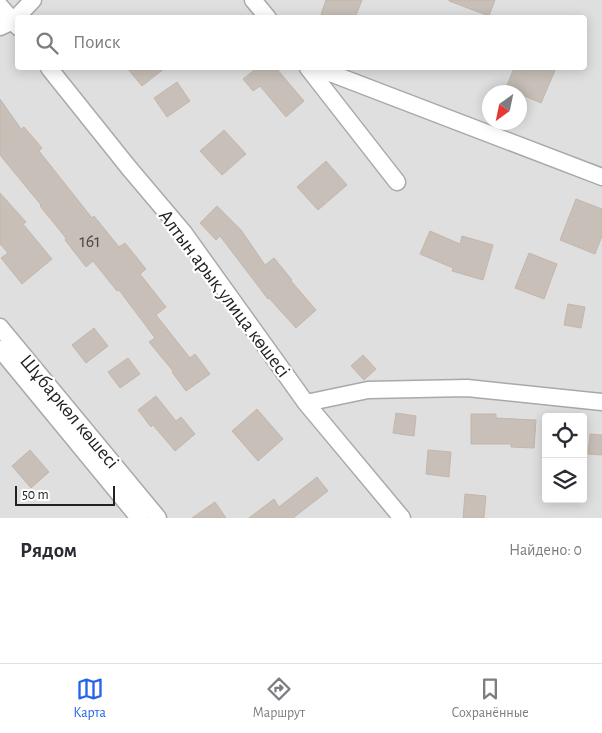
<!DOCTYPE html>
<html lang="ru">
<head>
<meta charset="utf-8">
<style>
	:root { --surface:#fff; --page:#f7f7f7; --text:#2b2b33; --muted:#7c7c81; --line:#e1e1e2; --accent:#2563eb }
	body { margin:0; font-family:"Alegreya Sans",sans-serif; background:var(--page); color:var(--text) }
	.controls { position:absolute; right:15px; bottom:15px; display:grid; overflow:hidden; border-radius:5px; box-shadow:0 2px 12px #0003 }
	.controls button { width:45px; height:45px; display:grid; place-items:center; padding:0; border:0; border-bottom:1px solid var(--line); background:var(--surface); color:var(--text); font:25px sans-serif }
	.compass { position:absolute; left:482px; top:85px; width:45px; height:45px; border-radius:50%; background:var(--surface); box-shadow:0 2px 12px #0003; rotate:213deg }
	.scale { position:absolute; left:15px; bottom:12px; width:100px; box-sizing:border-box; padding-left:5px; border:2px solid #222; border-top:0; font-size:14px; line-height:18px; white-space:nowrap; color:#222; -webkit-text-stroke:4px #fff; paint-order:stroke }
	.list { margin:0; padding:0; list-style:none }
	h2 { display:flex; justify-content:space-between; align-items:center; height:65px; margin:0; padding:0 20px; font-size:21px }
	h2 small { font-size:16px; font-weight:400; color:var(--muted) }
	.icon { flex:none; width:28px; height:28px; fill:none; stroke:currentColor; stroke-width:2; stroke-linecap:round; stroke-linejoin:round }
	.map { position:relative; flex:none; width:602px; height:518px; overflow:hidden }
	.search { position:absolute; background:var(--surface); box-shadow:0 2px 12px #0003; left:15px; right:15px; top:15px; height:55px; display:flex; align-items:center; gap:12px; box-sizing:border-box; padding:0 18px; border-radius:5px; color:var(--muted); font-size:19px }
	.sheet { height:145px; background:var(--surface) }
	nav { display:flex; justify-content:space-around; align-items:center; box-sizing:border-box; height:70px; border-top:1px solid var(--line); background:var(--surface); font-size:14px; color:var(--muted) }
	nav a { display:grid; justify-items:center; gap:2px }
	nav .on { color:var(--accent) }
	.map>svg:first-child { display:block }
	.residential { fill:#e0dfdf; fill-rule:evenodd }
	.building { fill:#c7bfb8; stroke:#c4b6ab }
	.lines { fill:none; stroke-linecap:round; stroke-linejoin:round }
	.minor-casing { stroke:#a9a9a9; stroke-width:19 }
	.minor { stroke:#fff; stroke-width:16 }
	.labels { text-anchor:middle; stroke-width:4.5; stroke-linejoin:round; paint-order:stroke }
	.number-label { font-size:18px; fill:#4b4948 }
	.street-label { font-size:20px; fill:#222; stroke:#fff }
</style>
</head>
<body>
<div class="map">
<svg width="602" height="518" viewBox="0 0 602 518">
	<rect width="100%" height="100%" fill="#f2efe9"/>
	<path class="residential" d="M0,0H602V518H0ZM18,18H584V68H18ZM490,92H520V122H490ZM546,417H583V499H546Z"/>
	<path class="building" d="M326,0H362L355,18H331L321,14Z
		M449,0H495L489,16L449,1Z
		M127,68H165L142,86Z
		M257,68H276L304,101L286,117L260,86L253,91L243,79Z
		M514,68H556L541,103L520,94V92L506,88Z
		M177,82L190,101L167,117L154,98Z
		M0,99L21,129L24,127L42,148L39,151L92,218L94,216L119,247L125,243L146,269L140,274L166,307L156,315L190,358L195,354L210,374L186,391L172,372L173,371L149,342L155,338L119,290L117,291L93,261L86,267L65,240L66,238L40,206L41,205L0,155Z
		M224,130L246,154L222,175L200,151Z
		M326,161L347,185L318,210L297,187Z
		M0,193L26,222L23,224L52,259L22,284L1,258L8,253L0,244Z
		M576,199L602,209V236L595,254L560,240Z
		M217,206L241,230L265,265L274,258L292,280L291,281L316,310L296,328L269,298L268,299L220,236L216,240L200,223Z
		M430,231L460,244L462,236L493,245L483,280L452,271L453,268L420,254Z
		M529,253L557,264L544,299L515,288Z
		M568,304L585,307L581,328L564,325Z
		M94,328L108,346L86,363L72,345Z
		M363,355L376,369L364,380L351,366Z
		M128,358L140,374L120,388L108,372Z
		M156,396L176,421L181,417L195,434L175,451L153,425L151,427L138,410Z
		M257,409L283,439L258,461L232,431Z
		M396,413L416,416L414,436L393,433Z
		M471,414H496V418L536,420L534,448L511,447V444H471Z
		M590,434L602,435V455L588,454Z
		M30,450L49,472L31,488L12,466Z
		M428,450L451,452L449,477L426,474Z
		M317,477L328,491L293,518H249L274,499L279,507Z
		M465,494L486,496L484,518H463Z
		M215,502L226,518H192Z"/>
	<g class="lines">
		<defs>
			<path id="minor" d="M253,0L268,18
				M0,6L18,27
				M0,27L13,21L33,0
				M49,68L129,168L184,233L306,403L402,518
				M308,68L397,182
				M317,68L602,177
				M0,327L158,518
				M0,349L139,518
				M306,403L368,390L467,388L602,402"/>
		</defs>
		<use href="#minor" class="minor-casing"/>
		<use href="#minor" class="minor"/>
	</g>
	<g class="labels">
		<g class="number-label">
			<text x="90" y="247">161</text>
		</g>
		<g class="street-label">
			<text transform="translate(225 293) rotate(53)" y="7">Алтын арық улица көшесі</text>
			<text transform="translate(70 411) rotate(50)" y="7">Шұбаркөл көшесі</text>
		</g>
	</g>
</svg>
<div class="controls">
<button><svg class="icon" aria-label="locate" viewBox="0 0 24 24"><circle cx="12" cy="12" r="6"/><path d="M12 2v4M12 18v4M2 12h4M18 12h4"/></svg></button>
<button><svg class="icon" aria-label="layers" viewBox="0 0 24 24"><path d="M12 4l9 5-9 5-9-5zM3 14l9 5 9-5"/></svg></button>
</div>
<svg class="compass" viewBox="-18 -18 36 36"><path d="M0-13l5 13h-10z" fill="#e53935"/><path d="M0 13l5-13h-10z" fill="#7c7c81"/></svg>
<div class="scale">50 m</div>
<div class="search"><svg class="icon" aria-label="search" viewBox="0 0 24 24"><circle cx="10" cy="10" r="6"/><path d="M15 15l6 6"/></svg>Поиск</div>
</div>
<section class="sheet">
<h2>Рядом<small>Найдено: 0</small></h2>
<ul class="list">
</ul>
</section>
<nav>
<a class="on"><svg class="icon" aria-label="map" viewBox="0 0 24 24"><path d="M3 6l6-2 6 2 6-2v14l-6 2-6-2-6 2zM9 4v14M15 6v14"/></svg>Карта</a>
<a><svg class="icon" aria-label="directions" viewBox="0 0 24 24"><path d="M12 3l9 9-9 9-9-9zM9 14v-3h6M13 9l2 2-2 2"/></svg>Маршрут</a>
<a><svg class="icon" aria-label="saved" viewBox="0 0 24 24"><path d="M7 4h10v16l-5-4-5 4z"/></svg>Сохранённые</a>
</nav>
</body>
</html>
